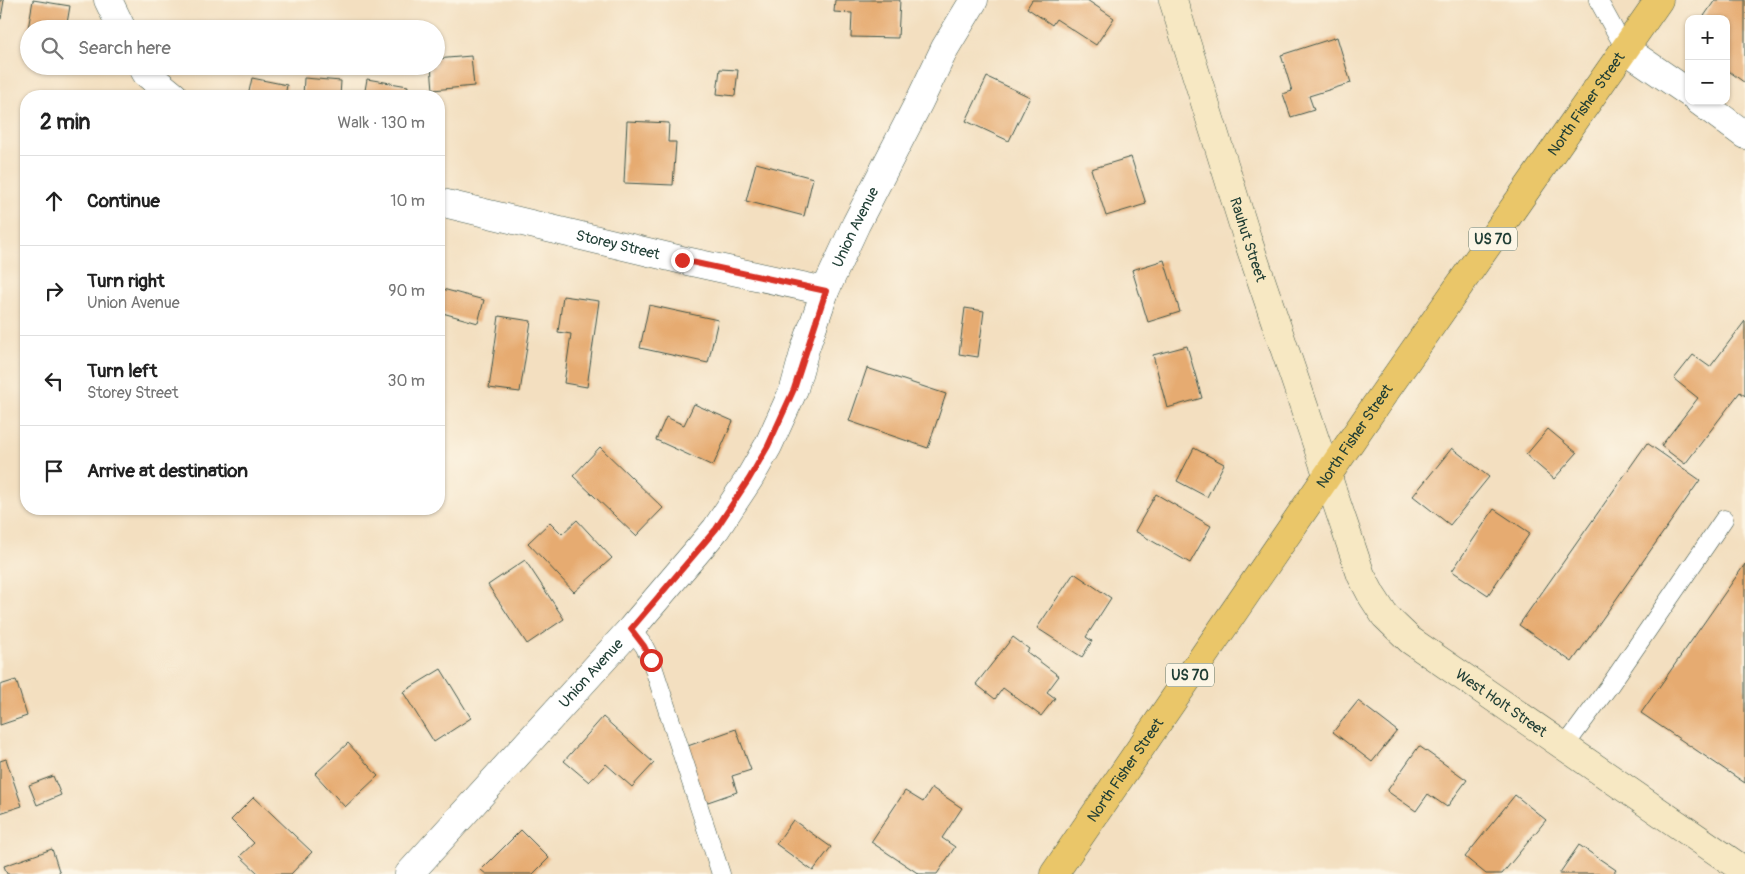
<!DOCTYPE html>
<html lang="en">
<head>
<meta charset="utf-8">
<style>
	:root { --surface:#fff; --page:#f2f2f2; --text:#222; --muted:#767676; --line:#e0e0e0 }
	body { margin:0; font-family:Pangolin,sans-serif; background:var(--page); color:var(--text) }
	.controls { position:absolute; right:15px; top:15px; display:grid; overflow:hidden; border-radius:10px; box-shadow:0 1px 4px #0004 }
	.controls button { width:45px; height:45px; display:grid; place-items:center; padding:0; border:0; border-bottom:1px solid var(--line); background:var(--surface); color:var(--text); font:25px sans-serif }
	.stop { position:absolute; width:15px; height:15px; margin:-11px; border:4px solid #d93025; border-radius:50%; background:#fff }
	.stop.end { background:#d93025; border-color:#fff; box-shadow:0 1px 5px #0008 }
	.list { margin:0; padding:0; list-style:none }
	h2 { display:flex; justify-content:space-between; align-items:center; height:65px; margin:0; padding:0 20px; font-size:21px }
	h2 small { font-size:16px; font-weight:400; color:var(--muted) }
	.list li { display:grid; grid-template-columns:32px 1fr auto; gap:15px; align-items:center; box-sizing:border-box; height:90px; padding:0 20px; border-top:1px solid var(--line) }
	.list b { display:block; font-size:19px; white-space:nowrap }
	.list p { margin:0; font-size:16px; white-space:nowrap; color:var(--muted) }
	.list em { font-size:16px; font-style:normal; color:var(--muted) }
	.icon { flex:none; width:28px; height:28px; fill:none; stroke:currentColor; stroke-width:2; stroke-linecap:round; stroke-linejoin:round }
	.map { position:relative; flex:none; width:1745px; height:874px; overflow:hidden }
	.search { position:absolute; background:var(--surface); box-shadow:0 1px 4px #0004; left:20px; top:20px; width:425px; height:55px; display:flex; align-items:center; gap:12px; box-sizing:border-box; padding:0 18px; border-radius:28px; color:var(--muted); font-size:19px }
	.panel { position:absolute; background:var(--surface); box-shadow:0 1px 4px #0004; left:20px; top:90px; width:425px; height:425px; border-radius:20px }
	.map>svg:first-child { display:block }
	.building { fill:#e6ab71 }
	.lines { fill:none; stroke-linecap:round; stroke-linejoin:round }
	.service-casing { stroke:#3f5549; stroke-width:19 }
	.minor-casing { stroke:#3f5549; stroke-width:29 }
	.secondary-casing { stroke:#3f5549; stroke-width:29 }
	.primary-casing { stroke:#3f5549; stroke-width:29 }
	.service { stroke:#fff; stroke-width:18 }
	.minor { stroke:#fff; stroke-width:28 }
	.secondary { stroke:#f7e8c3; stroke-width:28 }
	.primary { stroke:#eac669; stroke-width:28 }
	.route { stroke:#d93025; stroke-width:6 }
	.labels { text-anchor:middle; stroke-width:4.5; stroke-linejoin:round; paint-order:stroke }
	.shield { fill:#fcf5e5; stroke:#617469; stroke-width:1 }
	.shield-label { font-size:14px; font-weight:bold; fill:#1f3d34 }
	.street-label { font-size:15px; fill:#1f3d34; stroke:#fcf5e5 }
</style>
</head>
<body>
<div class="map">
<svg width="1745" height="874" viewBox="0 0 1745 874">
	<rect width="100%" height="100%" fill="#fcf5e5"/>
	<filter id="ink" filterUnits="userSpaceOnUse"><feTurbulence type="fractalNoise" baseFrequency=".02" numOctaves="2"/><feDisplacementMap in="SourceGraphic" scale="10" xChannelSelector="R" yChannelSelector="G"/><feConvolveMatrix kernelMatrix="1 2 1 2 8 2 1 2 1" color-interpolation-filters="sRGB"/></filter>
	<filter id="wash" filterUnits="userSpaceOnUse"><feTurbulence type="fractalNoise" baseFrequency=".0096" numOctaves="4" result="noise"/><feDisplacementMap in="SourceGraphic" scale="20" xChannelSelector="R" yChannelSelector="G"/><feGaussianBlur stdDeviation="1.12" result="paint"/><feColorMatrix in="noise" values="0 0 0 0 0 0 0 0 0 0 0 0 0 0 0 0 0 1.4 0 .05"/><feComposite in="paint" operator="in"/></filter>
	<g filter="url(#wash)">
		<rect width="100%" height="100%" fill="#f3dfc0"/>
		<g id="blocks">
			<path class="building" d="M0,0H4L1,19H0Z
				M33,0L70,6L66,29H28Z
				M835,0H900L898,38L851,37L852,13L834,12Z
				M1032,0H1087L1114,18L1096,45L1056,19L1052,25L1027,8Z
				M1715,0H1745V83L1726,69V19H1702Z
				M1337,37L1351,83L1309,96L1314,110L1291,117L1283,94L1292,91L1281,55Z
				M471,56L474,86L433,90L431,66H436V59Z
				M720,69L738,70L735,96L717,94Z
				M987,77L1030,97L1009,141L966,121Z
				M252,78L287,85L285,96H248Z
				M304,78L341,81L340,96H303Z
				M367,79L408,86L406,96H364Z
				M627,121L669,123L668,142H676L673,185L624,183Z
				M1131,157L1146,204L1106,216L1091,169Z
				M756,163L813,178L804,216L746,201Z
				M1164,260L1180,312L1148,322L1132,270Z
				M439,288L484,300L478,323L439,312Z
				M563,296L599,301L587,387L564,383L571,334L558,332Z
				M649,305L718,320L708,363L640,348Z
				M965,308L984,311L978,357L959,354Z
				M499,316L531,321L520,392L489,388Z
				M1745,321V396L1740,392L1685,464L1661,446L1698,398L1674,379L1693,355L1710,367Z
				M1187,346L1202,398L1167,408L1153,355Z
				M867,368L946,394L928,448L849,421Z
				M694,404L733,421L713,466L656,440L666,417L684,425Z
				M1548,429L1577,453L1554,479L1526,455Z
				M1647,443L1700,480L1572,662L1519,625Z
				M600,447L663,508L636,536L573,476Z
				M1194,448L1224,464L1207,497L1177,481Z
				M1452,448L1489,477L1450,525L1413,496Z
				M1156,494L1211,526L1190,563L1135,531Z
				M1494,509L1530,533L1488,595L1452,571Z
				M577,520L612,558L574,592L528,543L550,522L562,534Z
				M525,560L564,619L527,644L488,585Z
				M1745,564V783L1641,713Z
				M1074,573L1111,598L1086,637L1092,641L1082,657L1037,628Z
				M1013,637L1029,649L1027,652L1059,676L1047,692L1055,698L1041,716L1003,688L995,699L976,684Z
				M441,669L471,718L434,742L403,692Z
				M16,680L27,716L0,725V685Z
				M1358,701L1397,731L1372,762L1333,732Z
				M603,717L654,763L632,787L606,764L589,782L564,761Z
				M736,729L751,770L732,776L737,792L702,804L682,748Z
				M348,743L378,776L345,807L315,774Z
				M1419,746L1467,780L1447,807L1428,794L1416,811L1387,791Z
				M6,759L22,806L0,813V761Z
				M53,776L61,795L37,805L29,785Z
				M932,788L962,808L942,838L955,847L937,874H919L871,842L905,791L923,802Z
				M1515,795L1546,820L1502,874H1486L1465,857Z
				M254,797L312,852L291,874H259L240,856L254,843L231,820Z
				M793,820L831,847L813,871L776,844Z
				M521,830L549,858L533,874H486L481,870Z
				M1579,845L1616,870L1613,874H1559Z
				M52,849L60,874H7L4,866Z"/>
		</g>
	</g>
	<g filter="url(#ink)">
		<use href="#blocks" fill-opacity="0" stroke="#3f5549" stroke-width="1"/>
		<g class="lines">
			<defs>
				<path id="service" d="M1598,0L1625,49
					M631,629L644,646L651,660L721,874
					M1565,746L1610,685L1724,519"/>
				<g id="minor">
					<path d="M108,0L122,29"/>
					<path d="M1625,49L1689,93"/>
					<path d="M142,66L146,73L174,96"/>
					<path d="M1699,101L1745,135"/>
					<path id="s1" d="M439,202L682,260L825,291"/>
					<path id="s2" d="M409,874L631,629L716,529L749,479L768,446L794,389L805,349L825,291L856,224L920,100L945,48L974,0"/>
				</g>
				<g id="secondary">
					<path id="s3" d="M1173,0L1248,241L1361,575L1372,596L1385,616L1410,640L1745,871"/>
				</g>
				<g id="primary">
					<path id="s4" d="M1054,874L1373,409L1659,0"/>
				</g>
			</defs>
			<use href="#service" class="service-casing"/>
			<use href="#minor" class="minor-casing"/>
			<use href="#secondary" class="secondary-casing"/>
			<use href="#primary" class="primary-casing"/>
			<use href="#service" class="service"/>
			<use href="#minor" class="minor"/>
			<use href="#secondary" class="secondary"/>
			<use href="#primary" class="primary"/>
		</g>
	</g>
	<g class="lines" filter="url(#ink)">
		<path class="route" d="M651,660L644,646L631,629L716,529L749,479L768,446L794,389L826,291L682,260"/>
	</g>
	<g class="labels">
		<g class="shield">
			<rect x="1469" y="227.5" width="48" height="23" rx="4"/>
			<rect x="1166" y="663.5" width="48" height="23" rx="4"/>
		</g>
		<g class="shield-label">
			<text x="1493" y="244">US 70</text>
			<text x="1190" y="680">US 70</text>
		</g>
		<g class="street-label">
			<text dy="5" stroke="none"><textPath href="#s4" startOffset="936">North Fisher Street</textPath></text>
			<text dy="5" stroke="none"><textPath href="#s2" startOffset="796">Union Avenue</textPath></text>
			<text dy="5" stroke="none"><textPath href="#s3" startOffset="251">Rauhut Street</textPath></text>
			<text dy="5" stroke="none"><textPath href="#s1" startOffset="184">Storey Street</textPath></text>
			<text dy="5" stroke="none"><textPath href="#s4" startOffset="531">North Fisher Street</textPath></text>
			<text dy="5" stroke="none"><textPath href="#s2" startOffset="271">Union Avenue</textPath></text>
			<text dy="5" stroke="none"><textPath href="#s3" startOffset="798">West Holt Street</textPath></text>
			<text dy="5" stroke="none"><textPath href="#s4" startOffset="126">North Fisher Street</textPath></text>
		</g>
	</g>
</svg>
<div class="controls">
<button>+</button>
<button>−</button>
</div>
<div class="stop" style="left:651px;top:660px"></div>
<div class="stop end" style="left:682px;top:260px"></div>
<div class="search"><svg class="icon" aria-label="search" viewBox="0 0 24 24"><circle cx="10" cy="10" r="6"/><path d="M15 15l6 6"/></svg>Search here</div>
<section class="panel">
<h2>2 min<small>Walk · 130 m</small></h2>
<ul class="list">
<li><svg class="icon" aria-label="ahead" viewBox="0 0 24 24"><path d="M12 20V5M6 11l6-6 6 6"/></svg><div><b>Continue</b></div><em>10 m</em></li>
<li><svg class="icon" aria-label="right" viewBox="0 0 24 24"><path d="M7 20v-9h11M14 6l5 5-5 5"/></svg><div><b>Turn right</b><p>Union Avenue</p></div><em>90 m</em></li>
<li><svg class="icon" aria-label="left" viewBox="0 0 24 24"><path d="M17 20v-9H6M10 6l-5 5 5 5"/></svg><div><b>Turn left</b><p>Storey Street</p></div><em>30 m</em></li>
<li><svg class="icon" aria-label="arrive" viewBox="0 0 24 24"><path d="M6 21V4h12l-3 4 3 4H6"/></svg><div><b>Arrive at destination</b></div></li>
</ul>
</section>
</div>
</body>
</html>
